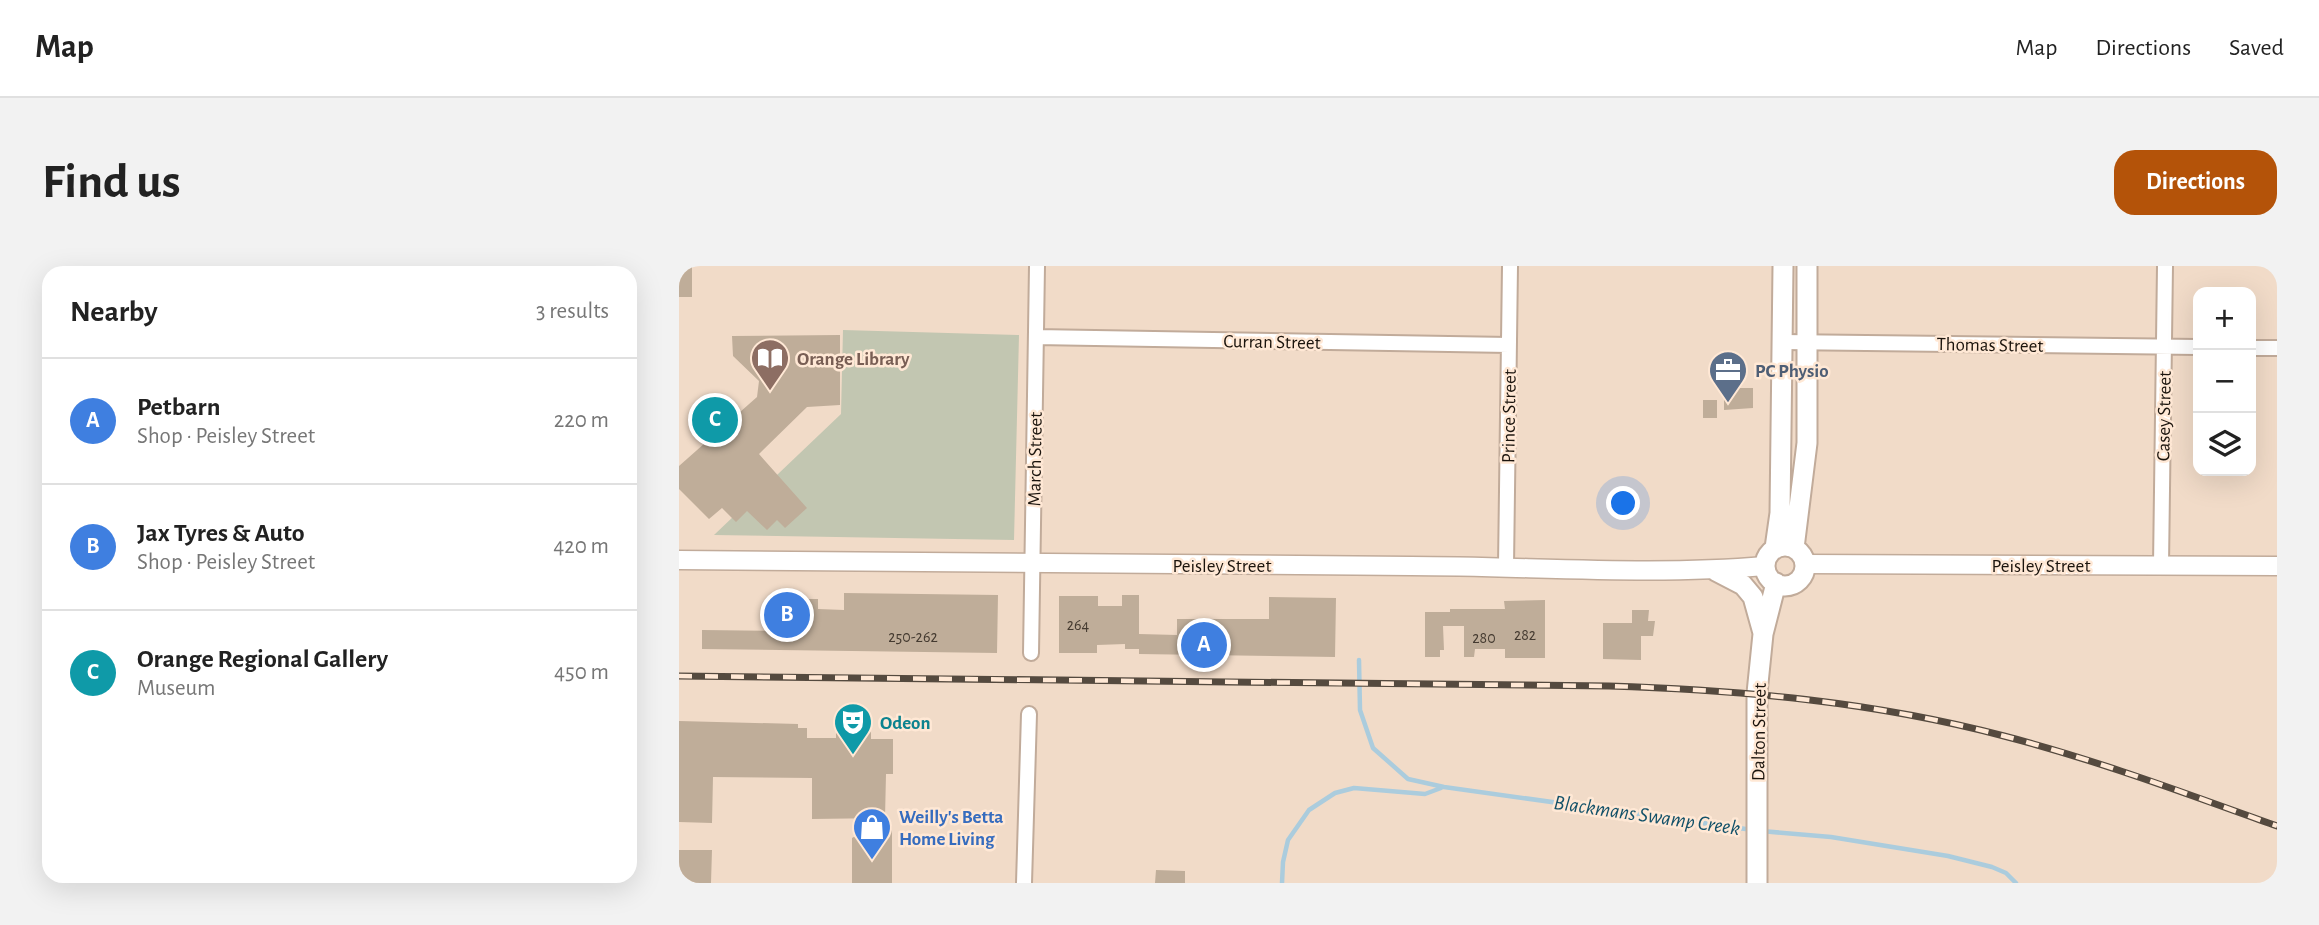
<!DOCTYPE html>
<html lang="en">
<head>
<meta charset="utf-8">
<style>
	:root { --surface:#fff; --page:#f2f2f2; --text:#222; --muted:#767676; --line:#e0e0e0; --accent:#b45309 }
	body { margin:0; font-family:"Alegreya Sans",sans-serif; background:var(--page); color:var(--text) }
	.controls { position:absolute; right:21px; top:21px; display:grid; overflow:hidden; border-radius:14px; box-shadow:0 7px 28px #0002 }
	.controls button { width:63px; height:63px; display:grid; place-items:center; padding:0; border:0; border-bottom:2px solid var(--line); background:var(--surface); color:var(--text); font:35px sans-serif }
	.you { position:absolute; left:945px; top:238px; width:24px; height:24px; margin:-18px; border:5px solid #fff; border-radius:50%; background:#1a73e8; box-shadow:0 0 0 10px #1a73e833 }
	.badge { display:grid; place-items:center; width:46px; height:46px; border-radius:50%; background:var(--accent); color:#fff; font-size:23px; font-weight:700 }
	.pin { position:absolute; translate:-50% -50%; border:4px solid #fff; box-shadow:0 2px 7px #0006 }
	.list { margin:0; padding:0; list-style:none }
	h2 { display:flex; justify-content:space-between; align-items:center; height:91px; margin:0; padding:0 28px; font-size:30px }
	h2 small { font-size:23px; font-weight:400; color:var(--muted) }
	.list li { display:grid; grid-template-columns:46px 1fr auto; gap:21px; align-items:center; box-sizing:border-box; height:126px; padding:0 28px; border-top:2px solid var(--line) }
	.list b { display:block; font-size:26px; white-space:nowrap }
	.list p { margin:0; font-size:23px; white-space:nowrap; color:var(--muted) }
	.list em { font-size:23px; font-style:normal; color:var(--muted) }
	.icon { flex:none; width:38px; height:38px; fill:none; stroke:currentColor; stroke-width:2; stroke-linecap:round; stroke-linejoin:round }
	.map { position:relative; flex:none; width:1598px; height:617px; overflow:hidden; border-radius:21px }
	header { display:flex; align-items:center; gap:42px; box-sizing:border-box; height:98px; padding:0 35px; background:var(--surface); border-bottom:2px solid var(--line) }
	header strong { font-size:33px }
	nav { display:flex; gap:38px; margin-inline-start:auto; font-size:24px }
	.intro { display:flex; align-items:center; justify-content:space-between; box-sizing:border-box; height:168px; padding:0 42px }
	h1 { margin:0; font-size:49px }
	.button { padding:18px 32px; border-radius:21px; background:var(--accent); color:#fff; font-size:24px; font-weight:700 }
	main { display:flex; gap:42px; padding:0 42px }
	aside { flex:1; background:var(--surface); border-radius:21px; box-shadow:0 7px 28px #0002 }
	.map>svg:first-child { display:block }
	.green { fill:#c2c6b1 }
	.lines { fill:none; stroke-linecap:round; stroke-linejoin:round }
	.stream { stroke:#abccdd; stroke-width:4.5 }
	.building { fill:#bfad99 }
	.minor-casing { stroke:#c1ab9a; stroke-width:18 }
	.tertiary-casing { stroke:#c1ab9a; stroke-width:21 }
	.secondary-casing { stroke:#c1ab9a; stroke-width:23 }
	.minor { stroke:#fff; stroke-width:14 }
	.tertiary { stroke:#fff; stroke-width:18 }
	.secondary { stroke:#fff; stroke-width:19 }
	.rail-casing { stroke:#554a3f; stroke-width:7 }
	.rail { stroke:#ffe8d5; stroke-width:4.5; stroke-dasharray:13; stroke-linecap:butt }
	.labels { text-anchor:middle; stroke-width:5; stroke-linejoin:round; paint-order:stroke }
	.number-label { font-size:16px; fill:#443a30 }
	.street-label { font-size:19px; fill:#1b140d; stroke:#ffe8d5 }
	.education-label { font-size:19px; font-weight:bold; fill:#785e54; stroke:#ffe8d5; text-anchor:start }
	.service-label { font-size:19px; font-weight:bold; fill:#4e5e75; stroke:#ffe8d5; text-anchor:start }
	.culture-label { font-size:19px; font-weight:bold; fill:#0d838f; stroke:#ffe8d5; text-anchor:start }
	.shop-label { font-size:19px; font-weight:bold; fill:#366cbe; stroke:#ffe8d5; text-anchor:start }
	.water-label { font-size:21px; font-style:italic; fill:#135169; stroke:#ffe8d5 }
</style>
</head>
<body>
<header>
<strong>Map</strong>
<nav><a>Map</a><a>Directions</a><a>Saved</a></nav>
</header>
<div class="intro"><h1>Find us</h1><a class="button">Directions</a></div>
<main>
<aside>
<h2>Nearby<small>3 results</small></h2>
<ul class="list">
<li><span class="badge" style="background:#3f7fe0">A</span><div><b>Petbarn</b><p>Shop · Peisley Street</p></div><em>220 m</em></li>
<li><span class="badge" style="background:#3f7fe0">B</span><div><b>Jax Tyres &amp; Auto</b><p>Shop · Peisley Street</p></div><em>420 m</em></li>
<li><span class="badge" style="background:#0f9aa8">C</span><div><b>Orange Regional Gallery</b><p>Museum</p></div><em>450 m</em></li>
</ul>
</aside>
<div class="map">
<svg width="1598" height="617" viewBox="0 0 1598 617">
	<rect width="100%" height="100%" fill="#f1dbc8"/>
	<path class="green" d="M164,64L340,69L335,274L35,269L162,148Z"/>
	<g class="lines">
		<path class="stream" d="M680,394L681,444L694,482L729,513L765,521L1074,564
			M1082,565L1152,571L1269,590L1313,601L1327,607L1337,617
			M603,617L604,596L609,574L630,544L656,527L675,522L746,528L762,522"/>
	</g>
	<path class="building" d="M0,0H13V31H0Z
		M161,69V139L128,141L80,188L128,242L106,262L98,254L88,264L68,245L57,256L43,242L30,253L0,223V200L78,131L80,115L54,90L53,70Z
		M1045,122H1074V142L1045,144Z
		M1024,134H1038V152H1024Z
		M165,327L319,329L318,387L23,383V364L101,365L100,333H139V343L165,344Z
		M443,329H460V368L498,369V353H590V331L657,332L656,391L460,388V383H446V378L418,379V387H380V330H419V340H443Z
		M866,334V392H826V383H796L795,391H785V360H764L765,384H761V391H746V346H771V343H826L825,335Z
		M953,344H970L969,355H976L974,370H962V394L924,393V357H953Z
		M0,455L119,458V462H128V472H157V461H192V473H214V508H207L206,552L133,553V512L34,511L33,557L0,556Z
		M206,553V560H213V617H173V572Z
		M0,584H33L32,617H0Z
		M477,604L506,605V617H476Z"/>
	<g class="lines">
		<defs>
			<path id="minor" d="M357,71L830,79
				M1103,76L1519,81
				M1572,82H1598
				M1482,299L1486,0
				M827,300L831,0
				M352,387L358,0
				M345,617L350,448"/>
			<path id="tertiary" d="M0,294C244,297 488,299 732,300C849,300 970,310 1086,300
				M1126,298L1598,300"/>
			<path id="secondary" d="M1086 300a20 20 0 1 1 40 0a20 20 0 1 1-40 0Z
				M1096,282L1101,247L1104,0
				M1115,282L1128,177V0
				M1037,305L1064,319L1074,331L1084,367
				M1078,617V427L1084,368L1097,317"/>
		</defs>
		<use href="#minor" class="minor-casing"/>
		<use href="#tertiary" class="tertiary-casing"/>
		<use href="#secondary" class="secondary-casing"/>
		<use href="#minor" class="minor"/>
		<use href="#tertiary" class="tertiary"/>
		<use href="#secondary" class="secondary"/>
		<defs>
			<path id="rail" d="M0,410L930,420C1063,424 1196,436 1325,470C1418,494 1508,528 1598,560"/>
		</defs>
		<use href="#rail" class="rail-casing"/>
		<use href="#rail" class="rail"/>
	</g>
	<defs>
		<symbol id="library-pin" viewBox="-11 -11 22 30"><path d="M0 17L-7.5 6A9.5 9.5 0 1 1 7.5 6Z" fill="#8d6e63" stroke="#ffe8d5"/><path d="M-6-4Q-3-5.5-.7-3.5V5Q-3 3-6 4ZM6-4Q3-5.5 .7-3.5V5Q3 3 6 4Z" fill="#fff"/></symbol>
		<symbol id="office-pin" viewBox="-11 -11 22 30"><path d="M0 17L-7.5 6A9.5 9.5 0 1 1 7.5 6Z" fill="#5c6f8a" stroke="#ffe8d5"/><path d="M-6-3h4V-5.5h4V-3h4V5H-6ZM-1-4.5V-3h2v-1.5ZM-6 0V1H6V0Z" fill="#fff"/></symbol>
		<symbol id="theatre-pin" viewBox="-11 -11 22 30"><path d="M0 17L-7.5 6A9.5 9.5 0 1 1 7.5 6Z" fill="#0f9aa8" stroke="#ffe8d5"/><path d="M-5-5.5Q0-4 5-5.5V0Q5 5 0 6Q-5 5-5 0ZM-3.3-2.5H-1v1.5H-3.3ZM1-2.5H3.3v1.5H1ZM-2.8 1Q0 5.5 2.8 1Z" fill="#fff"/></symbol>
		<symbol id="shop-pin" viewBox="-11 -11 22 30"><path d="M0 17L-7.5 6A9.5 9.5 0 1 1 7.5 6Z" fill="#3f7fe0" stroke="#ffe8d5"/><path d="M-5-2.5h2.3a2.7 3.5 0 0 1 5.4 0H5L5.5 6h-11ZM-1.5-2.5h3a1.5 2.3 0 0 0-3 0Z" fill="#fff"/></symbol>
	</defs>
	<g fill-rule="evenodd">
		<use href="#library-pin" x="69" y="70" width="44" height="60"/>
		<use href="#office-pin" x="1027" y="82" width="44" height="60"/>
		<use href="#theatre-pin" x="152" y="434" width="44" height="60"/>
		<use href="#shop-pin" x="171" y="539" width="44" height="60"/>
	</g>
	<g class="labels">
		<g class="number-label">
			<text x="399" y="364">264</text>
			<text x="846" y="374">282</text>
			<text x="234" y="376">250-262</text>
			<text x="805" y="377">280</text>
		</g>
		<g class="street-label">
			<text transform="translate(593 75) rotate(1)" y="7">Curran Street</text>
			<text transform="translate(1311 78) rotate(1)" y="7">Thomas Street</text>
			<text transform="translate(829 150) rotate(-89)" y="7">Prince Street</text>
			<text transform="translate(1484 150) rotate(-89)" y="7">Casey Street</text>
			<text transform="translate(355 193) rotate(-89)" y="7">March Street</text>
			<text x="543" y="306">Peisley Street</text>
			<text x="1362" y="306">Peisley Street</text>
			<text transform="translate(1079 466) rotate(-89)" y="7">Dalton Street</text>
		</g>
		<g class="education-label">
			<text x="118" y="99">Orange Library</text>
		</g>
		<g class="service-label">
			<text x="1076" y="111">PC Physio</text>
		</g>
		<g class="culture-label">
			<text x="201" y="463">Odeon</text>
		</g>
		<g class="shop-label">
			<text x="220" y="557">Weilly's Betta<tspan x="220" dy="22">Home Living</tspan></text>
		</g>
		<g class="water-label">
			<text transform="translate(968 549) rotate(8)" y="7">Blackmans Swamp Creek</text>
		</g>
	</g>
</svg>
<div class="controls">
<button>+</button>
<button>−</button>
<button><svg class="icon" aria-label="layers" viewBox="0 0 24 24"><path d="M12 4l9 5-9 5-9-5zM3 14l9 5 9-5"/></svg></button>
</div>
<div class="you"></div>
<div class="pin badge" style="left:525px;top:379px;background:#3f7fe0">A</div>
<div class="pin badge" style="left:108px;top:349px;background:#3f7fe0">B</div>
<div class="pin badge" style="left:36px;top:154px;background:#0f9aa8">C</div>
</div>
</main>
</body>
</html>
